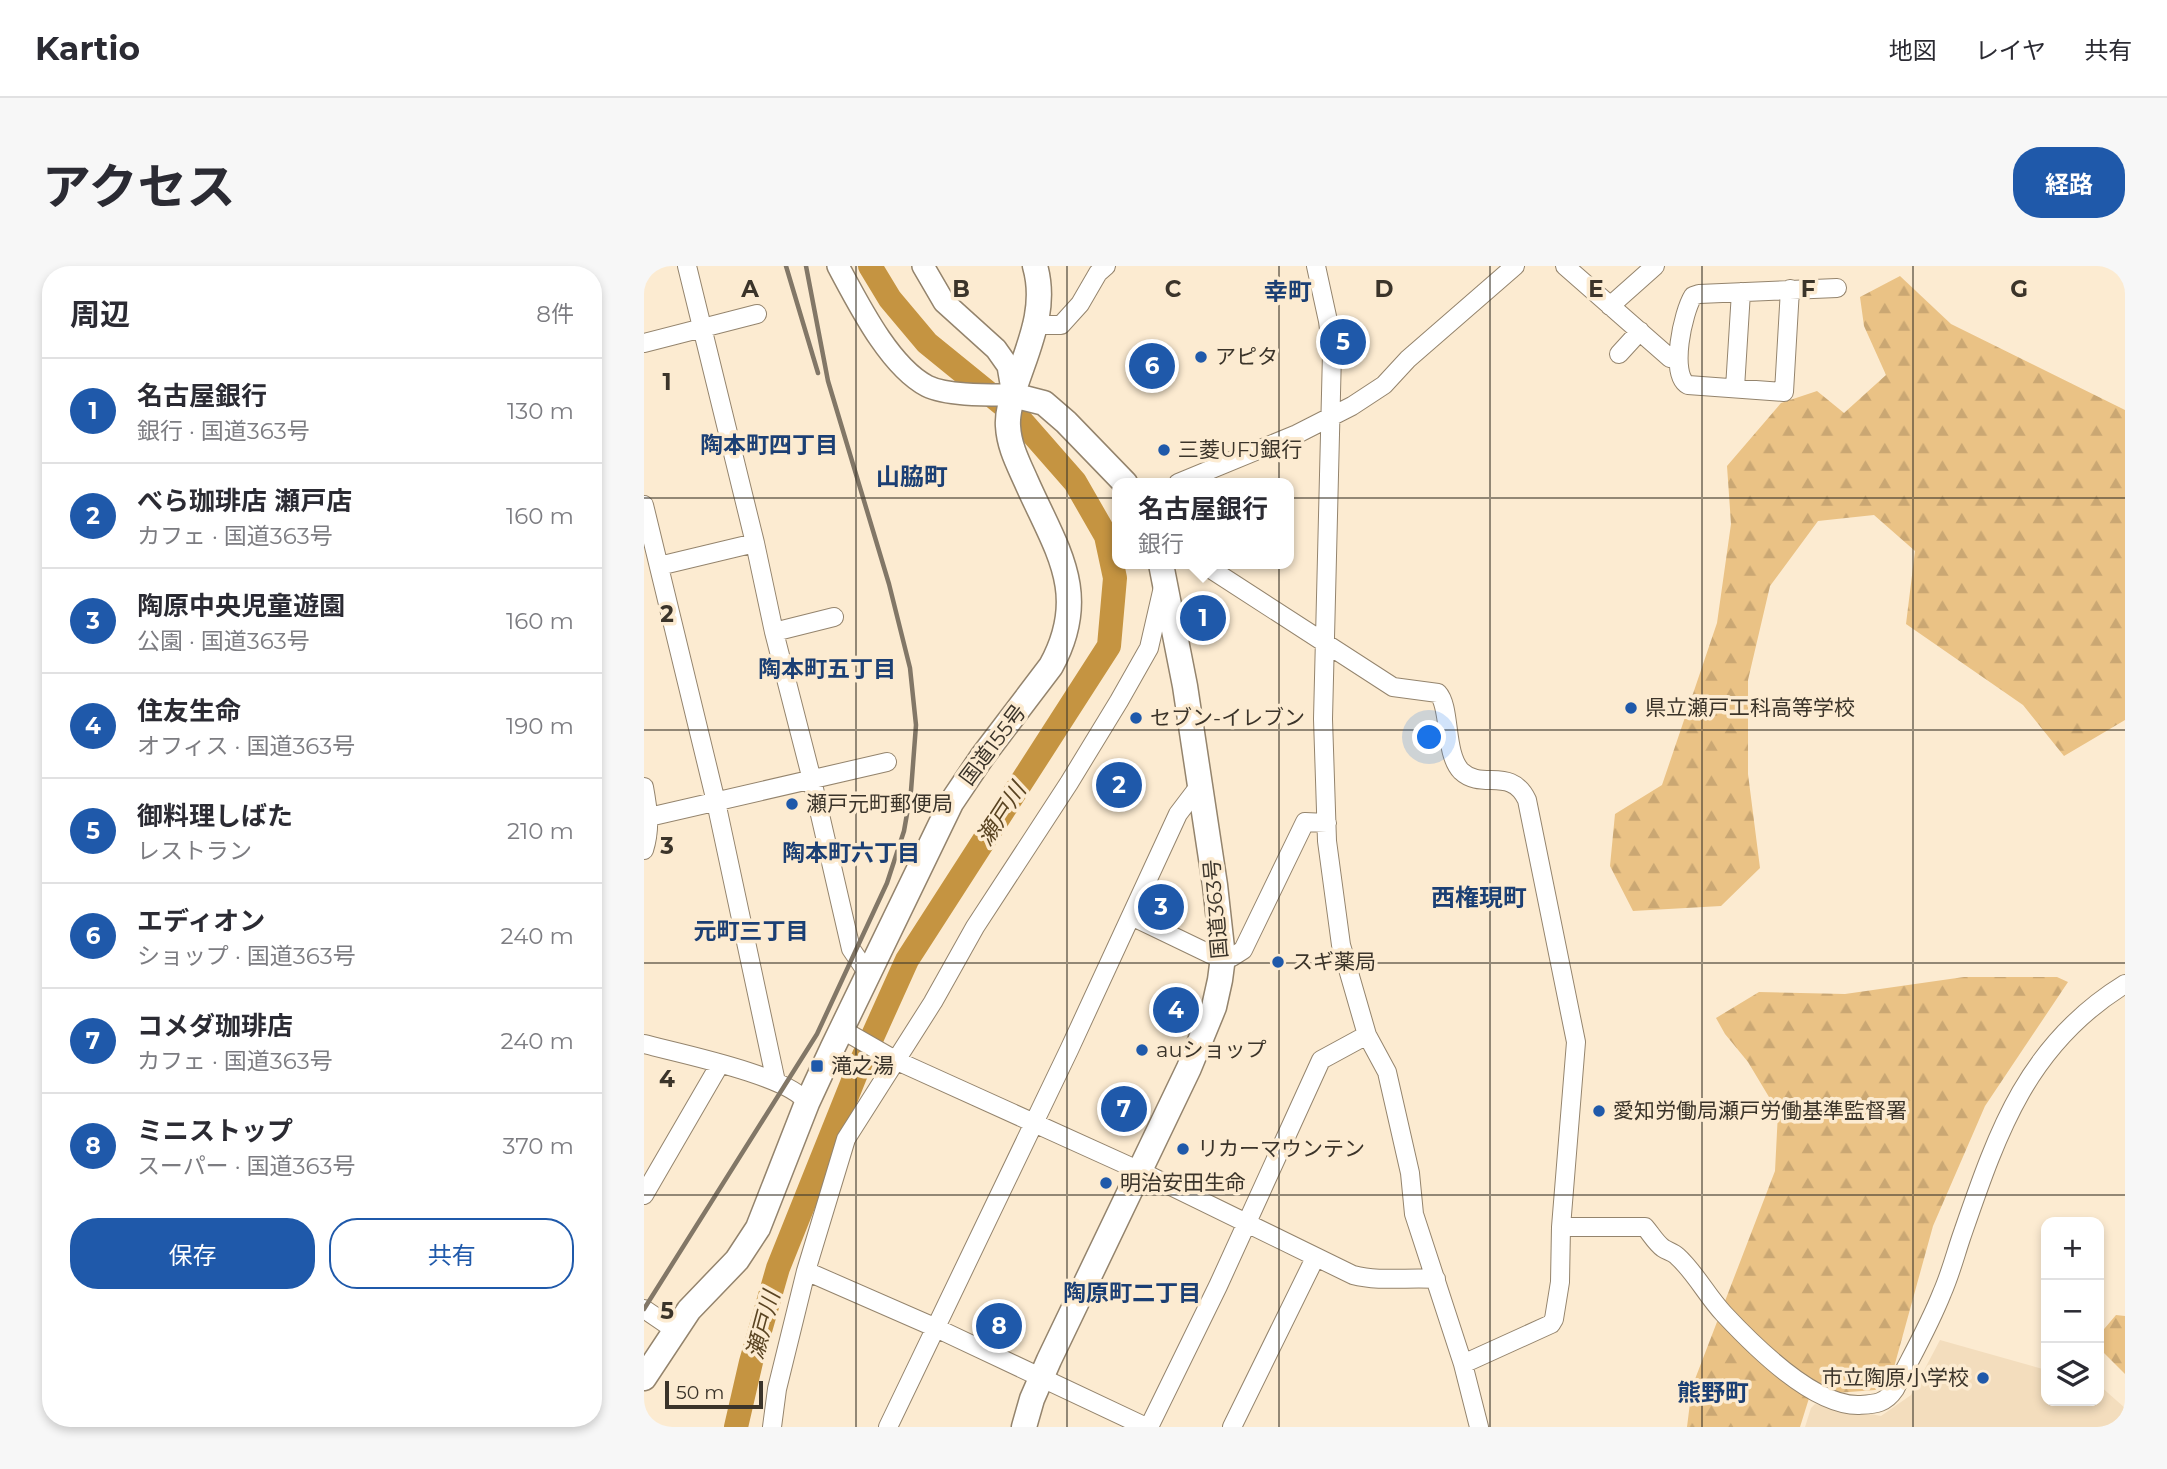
<!DOCTYPE html>
<html lang="ja">
<head>
<meta charset="utf-8">
<style>
	:root { --surface:#fff; --page:#f7f7f7; --text:#2b2b33; --muted:#7c7c81; --line:#e1e1e2; --accent:#1f59aa }
	body { margin:0; font-family:Montserrat,"Noto Sans JP",sans-serif; background:var(--page); color:var(--text) }
	.controls { position:absolute; right:21px; bottom:21px; display:grid; overflow:hidden; border-radius:14px; box-shadow:0 4px 10px #0003 }
	.controls button { width:63px; height:63px; display:grid; place-items:center; padding:0; border:0; border-bottom:2px solid var(--line); background:var(--surface); color:var(--text); font:35px sans-serif }
	.scale { position:absolute; left:21px; bottom:18px; width:98px; box-sizing:border-box; padding-left:7px; border:4px solid #3b342a; border-top:0; font-size:19px; line-height:24px; white-space:nowrap; color:#3b342a; -webkit-text-stroke:5px #fcebd1; paint-order:stroke }
	.you { position:absolute; left:786px; top:472px; width:24px; height:24px; margin:-18px; border:5px solid #fff; border-radius:50%; background:#1a73e8; box-shadow:0 0 0 10px #1a73e833 }
	.badge { display:grid; place-items:center; width:46px; height:46px; border-radius:50%; background:var(--accent); color:#fff; font-size:23px; font-weight:700 }
	.pin { position:absolute; translate:-50% -50%; border:4px solid #fff; box-shadow:0 2px 7px #0006 }
	.popup { position:absolute; left:468px; top:212px; width:182px; height:91px; box-sizing:border-box; display:grid; place-content:center; border-radius:14px; background:var(--surface); filter:drop-shadow(0 2px 5px #0005); font-size:23px; white-space:nowrap; color:var(--muted) }
	.popup b { font-size:26px; color:var(--text) }
	.popup::after { content:''; position:absolute; left:50%; top:100%; margin-left:-14px; border:14px solid transparent; border-top-color:var(--surface) }
	.list { margin:0; padding:0; list-style:none }
	h2 { display:flex; justify-content:space-between; align-items:center; height:91px; margin:0; padding:0 28px; font-size:30px }
	h2 small { font-size:23px; font-weight:400; color:var(--muted) }
	.list li { display:grid; grid-template-columns:46px 1fr auto; gap:21px; align-items:center; box-sizing:border-box; height:105px; padding:0 28px; border-top:2px solid var(--line) }
	.list b { display:block; font-size:26px; white-space:nowrap }
	.list p { margin:0; font-size:23px; white-space:nowrap; color:var(--muted) }
	.list em { font-size:23px; font-style:normal; color:var(--muted) }
	.actions { display:flex; gap:14px; padding:21px 28px }
	.actions a { flex:1; padding:16px 0; border:2px solid var(--accent); border-radius:28px; text-align:center; font-size:24px; color:var(--accent) }
	.actions .main { background:var(--accent); color:#fff }
	.icon { flex:none; width:38px; height:38px; fill:none; stroke:currentColor; stroke-width:2; stroke-linecap:round; stroke-linejoin:round }
	.map { position:relative; flex:none; width:1481px; height:1161px; overflow:hidden; border-radius:28px }
	header { display:flex; align-items:center; gap:42px; box-sizing:border-box; height:98px; padding:0 35px; background:var(--surface); border-bottom:2px solid var(--line) }
	header strong { font-size:33px }
	nav { display:flex; gap:38px; margin-inline-start:auto; font-size:24px }
	.intro { display:flex; align-items:center; justify-content:space-between; box-sizing:border-box; height:168px; padding:0 42px }
	h1 { margin:0; font-size:49px }
	.button { padding:18px 32px; border-radius:28px; background:var(--accent); color:#fff; font-size:24px; font-weight:700 }
	main { display:flex; gap:42px; padding:0 42px }
	aside { flex:1; background:var(--surface); border-radius:28px; box-shadow:0 4px 10px #0003 }
	.map>svg:first-child { display:block }
	.built { fill:#f3ddbd }
	.forest { fill:url(#forest-firs) }
	.lines { fill:none; stroke-linecap:round; stroke-linejoin:round }
	.river { stroke:#c59441; stroke-width:24 }
	.minor-casing { stroke:#94846d; stroke-width:20 }
	.major-casing { stroke:#94846d; stroke-width:24 }
	.highway-casing { stroke:#94846d; stroke-width:27 }
	.minor { stroke:#fff; stroke-width:18 }
	.major { stroke:#fff; stroke-width:21 }
	.highway { stroke:#fff; stroke-width:24 }
	.rail { stroke:#827767; stroke-width:4.5 }
	.grid { fill:none; stroke:#3b342a; stroke-width:2; stroke-opacity:0.55 }
	.poi-dot { fill:#1f59aa; stroke:#fcebd1; stroke-width:2.5 }
	.labels { text-anchor:middle; stroke-width:7; stroke-linejoin:round; paint-order:stroke }
	.poi-label { font-size:21px; fill:#3b342a; stroke:#fcebd1; text-anchor:start }
	.street-label { font-size:21px; fill:#3b342a; stroke:#fcebd1 }
	.neighbourhood-label { font-size:23px; font-weight:bold; fill:#1b3f74; stroke:#fcebd1 }
	.water-label { font-size:23px; font-style:italic; fill:#5a4422; stroke:#fcebd1 }
	.quarter-label { font-size:24px; font-weight:bold; fill:#1b3f74; stroke:#fcebd1 }
	.grid-label { font-size:23px; text-anchor:middle; font-weight:bold; fill:#3b342a; stroke:#fcebd1; stroke-width:7; stroke-linejoin:round; paint-order:stroke }
</style>
</head>
<body>
<header>
<strong>Kartio</strong>
<nav><a>地図</a><a>レイヤ</a><a>共有</a></nav>
</header>
<div class="intro"><h1>アクセス</h1><a class="button">経路</a></div>
<main>
<aside>
<h2>周辺<small>8件</small></h2>
<ul class="list">
<li><span class="badge">1</span><div><b>名古屋銀行</b><p>銀行 · 国道363号</p></div><em>130 m</em></li>
<li><span class="badge">2</span><div><b>べら珈琲店 瀬戸店</b><p>カフェ · 国道363号</p></div><em>160 m</em></li>
<li><span class="badge">3</span><div><b>陶原中央児童遊園</b><p>公園 · 国道363号</p></div><em>160 m</em></li>
<li><span class="badge">4</span><div><b>住友生命</b><p>オフィス · 国道363号</p></div><em>190 m</em></li>
<li><span class="badge">5</span><div><b>御料理しばた</b><p>レストラン</p></div><em>210 m</em></li>
<li><span class="badge">6</span><div><b>エディオン</b><p>ショップ · 国道363号</p></div><em>240 m</em></li>
<li><span class="badge">7</span><div><b>コメダ珈琲店</b><p>カフェ · 国道363号</p></div><em>240 m</em></li>
<li><span class="badge">8</span><div><b>ミニストップ</b><p>スーパー · 国道363号</p></div><em>370 m</em></li>
</ul>
<div class="actions"><a class="main">保存</a><a>共有</a></div>
</aside>
<div class="map">
<svg width="1481" height="1161" viewBox="0 0 1481 1161">
	<defs>
		<pattern id="forest-firs" width="22" height="20" patternUnits="userSpaceOnUse" patternTransform="scale(1.75)"><rect width="22" height="20" fill="#eac285"/><path d="M5 1l3.5 6h-7zM16 11l3.5 6h-7z" fill="#caa773"/></pattern>
	</defs>
	<rect width="100%" height="100%" fill="#fcebd1"/>
	<path class="built" d="M1296,1074L1402,1104V1135H1455V1119L1481,1142V1161H1161L1167,1142L1171,1138L1237,1150L1267,1129Z"/>
	<path class="forest" d="M1256,10L1307,58L1481,144V454L1420,490L1379,439L1262,358L1271,285L1230,249L1174,255L1126,320L1104,414V508L1116,602L1077,640L989,645L966,600L971,548L1018,519L1073,357L1087,258L1083,200L1137,137L1173,125L1200,147L1242,109L1220,60L1216,31Z
		M1320,711H1413L1424,716L1341,840L1289,960L1244,1123L1166,1129L1156,1161H1043L1048,1121L1131,905L1134,846L1104,796L1081,768L1072,752L1115,726L1201,728Z
		M1472,1049L1481,1050V1108L1455,1082V1069Z"/>
	<g class="lines">
		<path class="river" d="M92,1161L107,1096L134,1002L213,805L263,694L465,380L471,312L462,270L431,216L374,151L283,77L246,33L226,0"/>
		<defs>
			<path id="minor" d="M43,0L111,277L130,366L168,514L207,683L224,708
				M672,0L684,55L688,87L679,453L683,575L697,679L723,769L743,806L766,907L770,948L819,1098L835,1161
				M921,0L1026,92L1033,93
				M1146,23L1140,126L1044,119C1025,109 1039,46 1049,30L1055,28L1193,22
				M966,40L1011,0
				M393,59H417L436,38L454,7L462,0
				M0,77L113,48
				M975,88L996,65
				M1091,122L1097,26
				M534,217L653,168L708,140L740,119L764,93L871,0
				M0,239L72,536L132,816
				M559,298L749,421L794,427C807,441 800,487 817,505C838,525 867,500 883,534L932,776L917,961L916,1016L910,1053L907,1058L819,1098
				M15,300L111,277
				M130,366L190,351
				M0,521C4,543 7,562 0,584
				M5,551L243,496
				M487,650L568,689L588,691L599,684L661,556L683,557
				M197,763L251,794L496,905L709,1009C736,1016 764,1011 792,1013
				M0,778C34,787 147,810 163,837
				M0,929L76,798
				M917,961H1001C1007,968 1012,977 1019,982C1023,985 1029,986 1033,990C1051,1006 1063,1030 1080,1048C1110,1080 1169,1140 1215,1139C1231,1138 1241,1138 1251,1123C1267,1091 1285,1060 1298,1027C1306,1009 1311,990 1317,972C1353,868 1382,779 1481,718
				M162,1005L290,1061L502,1161
				M0,1043L31,1064
				M128,1161L133,1123L162,1005L202,873L289,736L331,661L425,517L475,435L505,382L519,321
				M244,1161L425,784L534,548L556,519
				M505,1161L574,1020L677,794L723,769
				M588,1161L671,992"/>
			<path id="major" d="M194,0C214,37 245,100 283,120C303,130 346,129 369,129L364,100L352,83L300,36L279,0"/>
			<path id="highway" d="M369,129L400,137L422,156L481,217
				M0,1112L45,1044L93,994L114,962L163,837L189,781L307,537L338,491L407,400C447,327 412,283 382,215C374,197 365,180 364,160C363,147 368,131 372,118C385,79 403,42 391,0
				M380,1161L388,1133L405,1094L545,802L570,741L576,714L579,691L571,619L541,420L517,298"/>
		</defs>
		<use href="#minor" class="minor-casing"/>
		<use href="#major" class="major-casing"/>
		<use href="#highway" class="highway-casing"/>
		<use href="#minor" class="minor"/>
		<use href="#major" class="major"/>
		<use href="#highway" class="highway"/>
		<path class="rail" d="M142,0L174,107
			M0,1043L173,768L243,617L260,565L267,525L272,459L266,402L245,318L184,115L162,0"/>
	</g>
	<path class="grid" d="M212,0V1161M423,0V1161M635,0V1161M846,0V1161M1058,0V1161M1269,0V1161M0,232H1481M0,464H1481M0,697H1481M0,929H1481"/>
	<g class="poi-dot">
		<circle cx="557" cy="91" r="7"/>
		<circle cx="520" cy="184" r="7"/>
		<circle cx="987" cy="442" r="7"/>
		<circle cx="492" cy="452" r="7"/>
		<circle cx="148" cy="538" r="7"/>
		<circle cx="634" cy="696" r="7"/>
		<circle cx="498" cy="784" r="7"/>
		<rect x="166" y="793" width="14" height="14" rx="3.5"/>
		<circle cx="955" cy="845" r="7"/>
		<circle cx="539" cy="883" r="7"/>
		<circle cx="462" cy="917" r="7"/>
		<circle cx="1339" cy="1112" r="7"/>
	</g>
	<g class="labels">
		<g class="poi-label">
			<text x="571" y="98">アピタ</text>
			<text x="534" y="191">三菱UFJ銀行</text>
			<text x="1001" y="449">県立瀬戸工科高等学校</text>
			<text x="506" y="459">セブン-イレブン</text>
			<text x="162" y="545">瀬戸元町郵便局</text>
			<text x="648" y="703">スギ薬局</text>
			<text x="512" y="791">auショップ</text>
			<text x="187" y="807">滝之湯</text>
			<text x="969" y="852">愛知労働局瀬戸労働基準監督署</text>
			<text x="553" y="890">リカーマウンテン</text>
			<text x="476" y="924">明治安田生命</text>
			<text x="1325" y="1119" text-anchor="end">市立陶原小学校</text>
		</g>
		<g class="street-label">
			<text transform="translate(349 479) rotate(-53)" y="7">国道155号</text>
			<text transform="translate(572 643) rotate(-95)" y="7">国道363号</text>
		</g>
		<g class="neighbourhood-label">
			<text x="125" y="187">陶本町四丁目</text>
			<text x="183" y="411">陶本町五丁目</text>
			<text x="207" y="595">陶本町六丁目</text>
			<text x="107" y="673">元町三丁目</text>
			<text x="488" y="1035">陶原町二丁目</text>
		</g>
		<g class="water-label">
			<text transform="translate(357 548) rotate(-57)" y="8">瀬戸川</text>
			<text transform="translate(119 1059) rotate(-75)" y="8">瀬戸川</text>
		</g>
		<g class="quarter-label">
			<text x="644" y="34">幸町</text>
			<text x="268" y="219">山脇町</text>
			<text x="835" y="640">西権現町</text>
			<text x="1069" y="1135">熊野町</text>
		</g>
	</g>
	<g class="grid-label">
		<text x="106" y="31">A</text>
		<text x="317" y="31">B</text>
		<text x="529" y="31">C</text>
		<text x="740" y="31">D</text>
		<text x="952" y="31">E</text>
		<text x="1164" y="31">F</text>
		<text x="1375" y="31">G</text>
		<text x="23" y="124">1</text>
		<text x="23" y="356">2</text>
		<text x="23" y="588">3</text>
		<text x="23" y="821">4</text>
		<text x="23" y="1053">5</text>
	</g>
</svg>
<div class="controls">
<button>+</button>
<button>−</button>
<button><svg class="icon" aria-label="layers" viewBox="0 0 24 24"><path d="M12 4l9 5-9 5-9-5zM3 14l9 5 9-5"/></svg></button>
</div>
<div class="scale">50 m</div>
<div class="you"></div>
<div class="pin badge" style="left:559px;top:352px">1</div>
<div class="popup"><b>名古屋銀行</b>銀行</div>
<div class="pin badge" style="left:475px;top:519px">2</div>
<div class="pin badge" style="left:517px;top:641px">3</div>
<div class="pin badge" style="left:532px;top:744px">4</div>
<div class="pin badge" style="left:699px;top:76px">5</div>
<div class="pin badge" style="left:508px;top:100px">6</div>
<div class="pin badge" style="left:480px;top:843px">7</div>
<div class="pin badge" style="left:355px;top:1060px">8</div>
</div>
</main>
</body>
</html>
